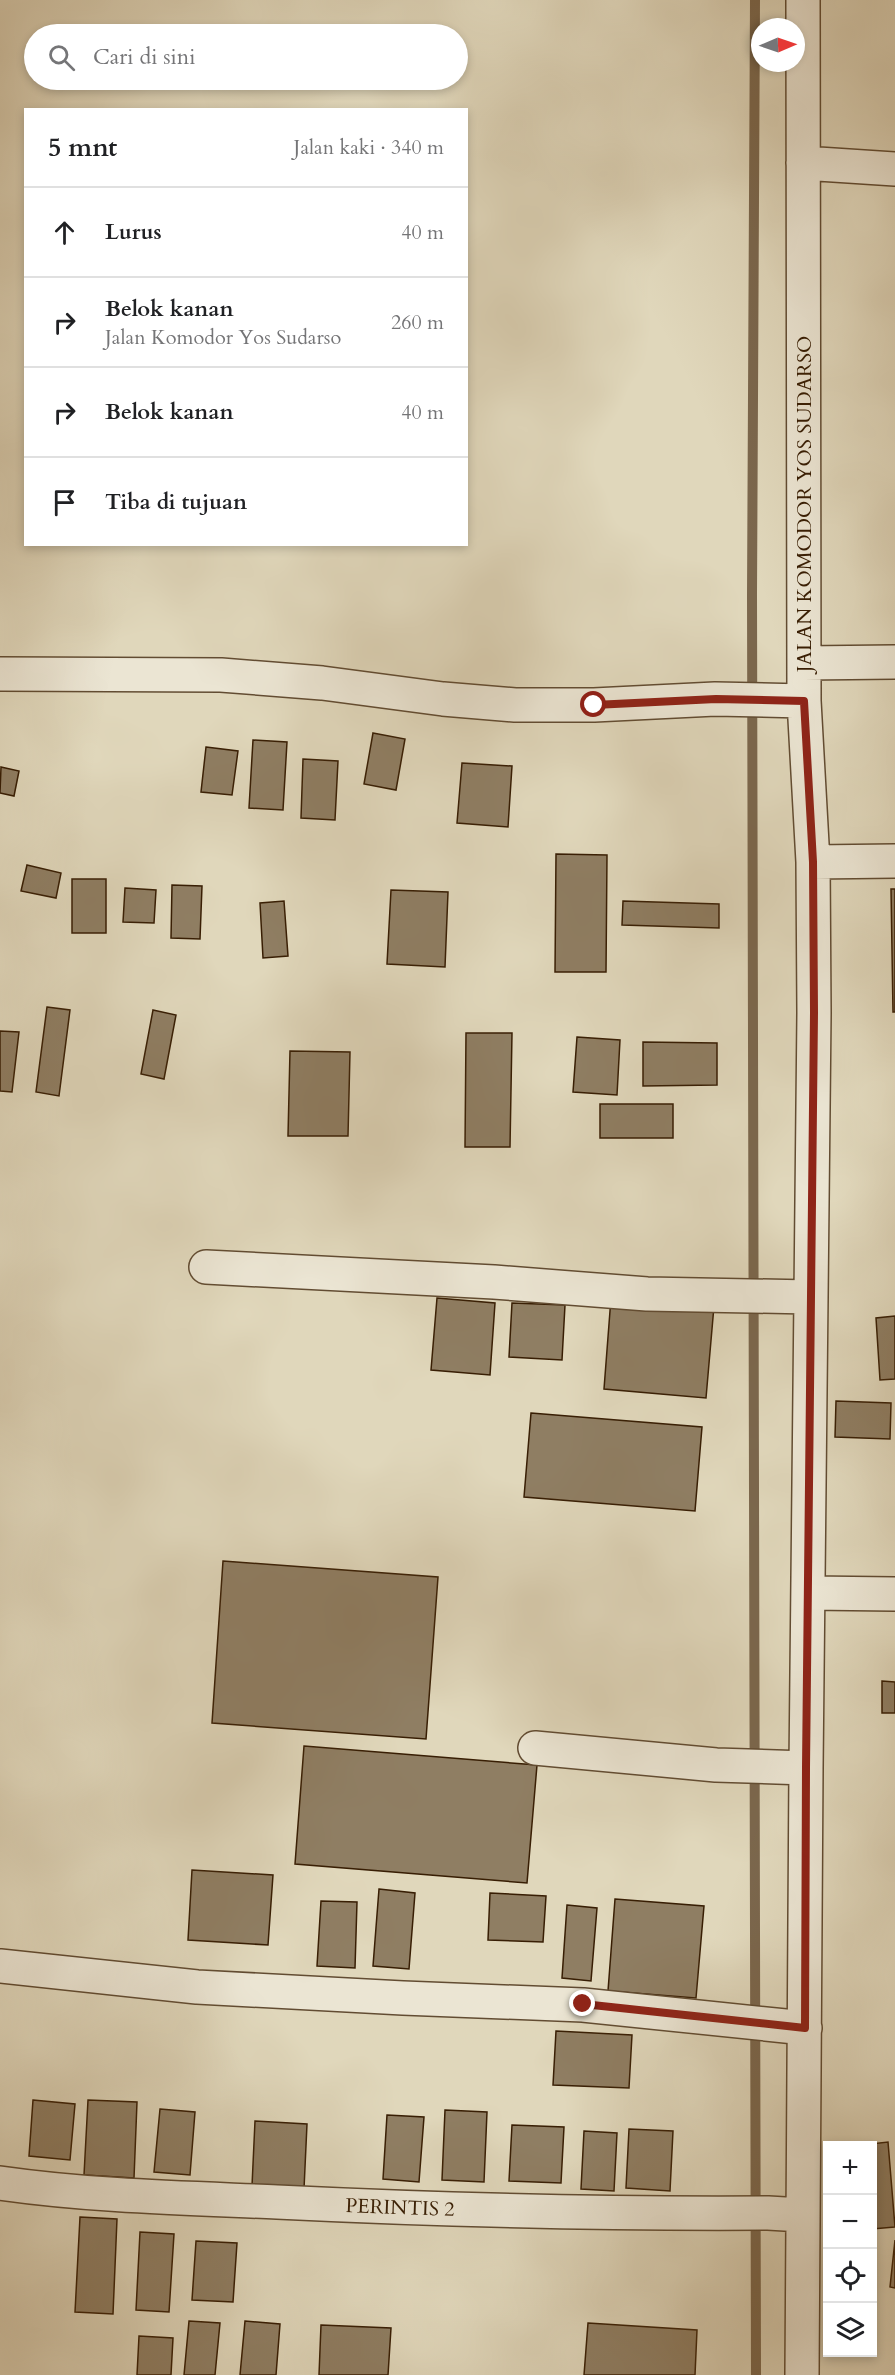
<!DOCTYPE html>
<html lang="id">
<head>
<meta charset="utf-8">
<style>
	:root { --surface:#fff; --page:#f2f2f2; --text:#202124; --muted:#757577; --line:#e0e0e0 }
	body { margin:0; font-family:Cardo,serif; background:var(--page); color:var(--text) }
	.controls { position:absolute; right:18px; bottom:18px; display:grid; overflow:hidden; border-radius:0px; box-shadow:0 3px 9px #0003 }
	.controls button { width:54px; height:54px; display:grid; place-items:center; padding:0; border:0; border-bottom:2px solid var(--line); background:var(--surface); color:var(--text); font:30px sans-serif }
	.compass { position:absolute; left:751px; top:18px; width:54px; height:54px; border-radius:50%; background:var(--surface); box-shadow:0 3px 9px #0003; rotate:88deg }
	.stop { position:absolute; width:18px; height:18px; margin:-14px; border:4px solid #8f2418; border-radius:50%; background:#fff }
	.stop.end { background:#8f2418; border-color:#fff; box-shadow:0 2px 6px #0008 }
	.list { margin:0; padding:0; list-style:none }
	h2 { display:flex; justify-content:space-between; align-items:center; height:78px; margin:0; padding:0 24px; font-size:26px }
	h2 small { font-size:20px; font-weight:400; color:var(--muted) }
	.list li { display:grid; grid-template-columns:39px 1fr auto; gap:18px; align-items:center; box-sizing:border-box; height:90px; padding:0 24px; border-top:2px solid var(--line) }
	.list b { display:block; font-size:22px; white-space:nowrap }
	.list p { margin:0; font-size:20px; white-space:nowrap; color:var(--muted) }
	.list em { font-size:20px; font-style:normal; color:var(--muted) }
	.icon { flex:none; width:33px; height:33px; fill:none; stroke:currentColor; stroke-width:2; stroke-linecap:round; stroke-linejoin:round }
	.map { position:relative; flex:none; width:895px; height:2375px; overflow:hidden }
	.search { position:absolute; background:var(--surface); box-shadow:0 3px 9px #0003; left:24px; top:24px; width:444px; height:66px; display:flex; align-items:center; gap:15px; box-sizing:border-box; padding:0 21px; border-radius:33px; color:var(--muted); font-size:22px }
	.panel { position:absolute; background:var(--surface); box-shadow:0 3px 9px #0003; left:24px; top:108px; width:444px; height:438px; border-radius:0px }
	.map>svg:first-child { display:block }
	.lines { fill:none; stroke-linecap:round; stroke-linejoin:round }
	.stream { stroke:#7b674d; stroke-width:10 }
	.building { fill:#8f7e63; stroke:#381e04; stroke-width:1.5 }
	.minor-casing { stroke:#624c32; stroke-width:36 }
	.minor { stroke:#ebe5d3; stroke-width:33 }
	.route { stroke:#8f2418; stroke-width:8 }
	.labels { text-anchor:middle; stroke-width:6; stroke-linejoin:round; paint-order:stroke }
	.street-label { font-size:20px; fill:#381e04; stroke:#ebe5d3 }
</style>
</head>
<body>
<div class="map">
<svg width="895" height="2375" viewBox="0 0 895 2375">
	<rect width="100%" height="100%" fill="#e0d7bb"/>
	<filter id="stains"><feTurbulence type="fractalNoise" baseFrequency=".00333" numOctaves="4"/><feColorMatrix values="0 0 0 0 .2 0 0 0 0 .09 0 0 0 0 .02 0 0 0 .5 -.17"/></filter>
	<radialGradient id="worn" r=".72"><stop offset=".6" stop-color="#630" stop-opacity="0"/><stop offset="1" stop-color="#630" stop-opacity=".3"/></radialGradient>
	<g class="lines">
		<path class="stream" d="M755,0L752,595L756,2375"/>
	</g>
	<path class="building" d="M373,733L405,739L396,790L364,784Z
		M253,740L287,742L283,810L249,808Z
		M206,747L238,751L232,795L201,792Z
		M303,759L338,761L335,820L301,818Z
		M462,763L512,766L508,827L457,823Z
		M1,767L19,771L14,796L0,793Z
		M556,854L607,855L606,972H555Z
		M27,865L61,873L56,898L21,891Z
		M72,879H106V933H72Z
		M172,885L202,886L200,939L171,938Z
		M125,888L156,890L154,923L123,922Z
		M891,889H895V1012H893Z
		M391,890L448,892L445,967L387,964Z
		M284,901L288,956L263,958L260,903Z
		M623,901L719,904V928L622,925Z
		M47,1007L70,1010L59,1096L36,1092Z
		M153,1010L176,1015L164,1079L141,1074Z
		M0,1031L19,1032L12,1092L0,1091Z
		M466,1033H512L510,1147H465Z
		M577,1037L620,1040L617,1095L573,1092Z
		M643,1042L717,1043V1085L643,1086Z
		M290,1051L350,1052L348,1136H288Z
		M600,1104H673V1138H600Z
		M437,1298L495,1303L490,1375L431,1370Z
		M611,1298L714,1306L706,1398L604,1389Z
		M512,1303L565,1305L562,1360L509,1357Z
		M895,1316V1379L880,1380L876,1318Z
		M836,1401L891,1403L890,1439L835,1437Z
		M531,1413L702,1427L695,1511L524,1497Z
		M223,1561L438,1577L426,1739L212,1723Z
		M882,1681L895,1682V1713H882Z
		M304,1746L537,1765L527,1883L295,1864Z
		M192,1870L273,1875L268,1945L188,1940Z
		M379,1889L415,1893L409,1969L373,1966Z
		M490,1893L546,1896L543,1942L488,1940Z
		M615,1899L704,1906L696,1998L608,1991Z
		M321,1901L357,1902L355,1968L317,1966Z
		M567,1905L597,1908L591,1981L562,1978Z
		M556,2031L632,2035L629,2088L553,2085Z
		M33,2100L75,2104L70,2160L29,2156Z
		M88,2100L137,2102L134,2178L84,2175Z
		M160,2109L195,2112L190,2175L154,2172Z
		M445,2110L487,2112L484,2182L442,2180Z
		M387,2115L424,2117L419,2182L383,2179Z
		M255,2121L307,2124L304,2189L252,2186Z
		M512,2125L564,2127L561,2183L509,2181Z
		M629,2129L673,2131L670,2191L626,2188Z
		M584,2131L617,2133L614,2191L581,2189Z
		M888,2142L895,2227L872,2229V2146H853Z
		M80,2217L117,2219L113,2314L75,2312Z
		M140,2232L174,2234L169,2312L136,2310Z
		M895,2240V2288L890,2287Z
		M196,2241L237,2243L233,2302L192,2300Z
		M189,2321L220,2323L215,2375H184Z
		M245,2321L280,2324L276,2375H240Z
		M588,2323L697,2330L695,2375H584Z
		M321,2325L391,2328L388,2375H319Z
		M139,2336L173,2338L171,2375H137Z"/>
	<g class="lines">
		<defs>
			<path id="minor" d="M803,163L895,169
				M804,663L895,662
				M0,674L221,675L322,683L443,699L515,705H594L715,699L804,701
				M813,862L895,861
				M206,1267L494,1282L647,1294L810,1297
				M809,1593L895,1594
				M535,1748L716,1765L806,1768
				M0,1966L197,1987L403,1998L583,2005L805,2028
				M0,2183C91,2196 185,2198 277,2202C441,2210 605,2214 768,2213L802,2215
				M802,2375L806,1768L814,1013L813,862L804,701L803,0"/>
		</defs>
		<use href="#minor" class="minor-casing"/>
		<use href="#minor" class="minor"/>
	</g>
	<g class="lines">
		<path class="route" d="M583,2004L805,2028L806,1768L814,1013L813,862L804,701L716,699L594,705"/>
	</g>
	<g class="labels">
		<g class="street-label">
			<text transform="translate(804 504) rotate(-90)" y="7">JALAN KOMODOR YOS SUDARSO</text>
			<text transform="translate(400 2207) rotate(2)" y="7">PERINTIS 2</text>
		</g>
	</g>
	<rect width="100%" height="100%" filter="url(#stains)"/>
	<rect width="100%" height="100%" fill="url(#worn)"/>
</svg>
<div class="controls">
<button>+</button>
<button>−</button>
<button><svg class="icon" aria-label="locate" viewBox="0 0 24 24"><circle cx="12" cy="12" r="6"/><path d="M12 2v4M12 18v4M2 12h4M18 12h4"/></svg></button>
<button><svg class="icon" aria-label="layers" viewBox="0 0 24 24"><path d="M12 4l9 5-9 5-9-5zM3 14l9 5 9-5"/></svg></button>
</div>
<svg class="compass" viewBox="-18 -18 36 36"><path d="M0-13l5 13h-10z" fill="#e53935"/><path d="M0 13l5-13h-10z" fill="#757577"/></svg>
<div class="stop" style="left:594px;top:705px"></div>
<div class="stop end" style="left:583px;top:2004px"></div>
<div class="search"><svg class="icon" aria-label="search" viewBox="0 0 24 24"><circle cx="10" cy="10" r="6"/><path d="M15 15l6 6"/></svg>Cari di sini</div>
<section class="panel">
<h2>5 mnt<small>Jalan kaki · 340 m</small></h2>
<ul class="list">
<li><svg class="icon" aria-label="ahead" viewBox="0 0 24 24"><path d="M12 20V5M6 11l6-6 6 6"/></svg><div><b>Lurus</b></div><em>40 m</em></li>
<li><svg class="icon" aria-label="right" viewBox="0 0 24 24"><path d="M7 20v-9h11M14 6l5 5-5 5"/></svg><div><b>Belok kanan</b><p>Jalan Komodor Yos Sudarso</p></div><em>260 m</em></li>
<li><svg class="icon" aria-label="right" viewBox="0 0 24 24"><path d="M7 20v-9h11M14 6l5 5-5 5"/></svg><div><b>Belok kanan</b></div><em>40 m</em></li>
<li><svg class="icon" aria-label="arrive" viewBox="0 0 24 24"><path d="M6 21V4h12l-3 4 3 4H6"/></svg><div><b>Tiba di tujuan</b></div></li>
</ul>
</section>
</div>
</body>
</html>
